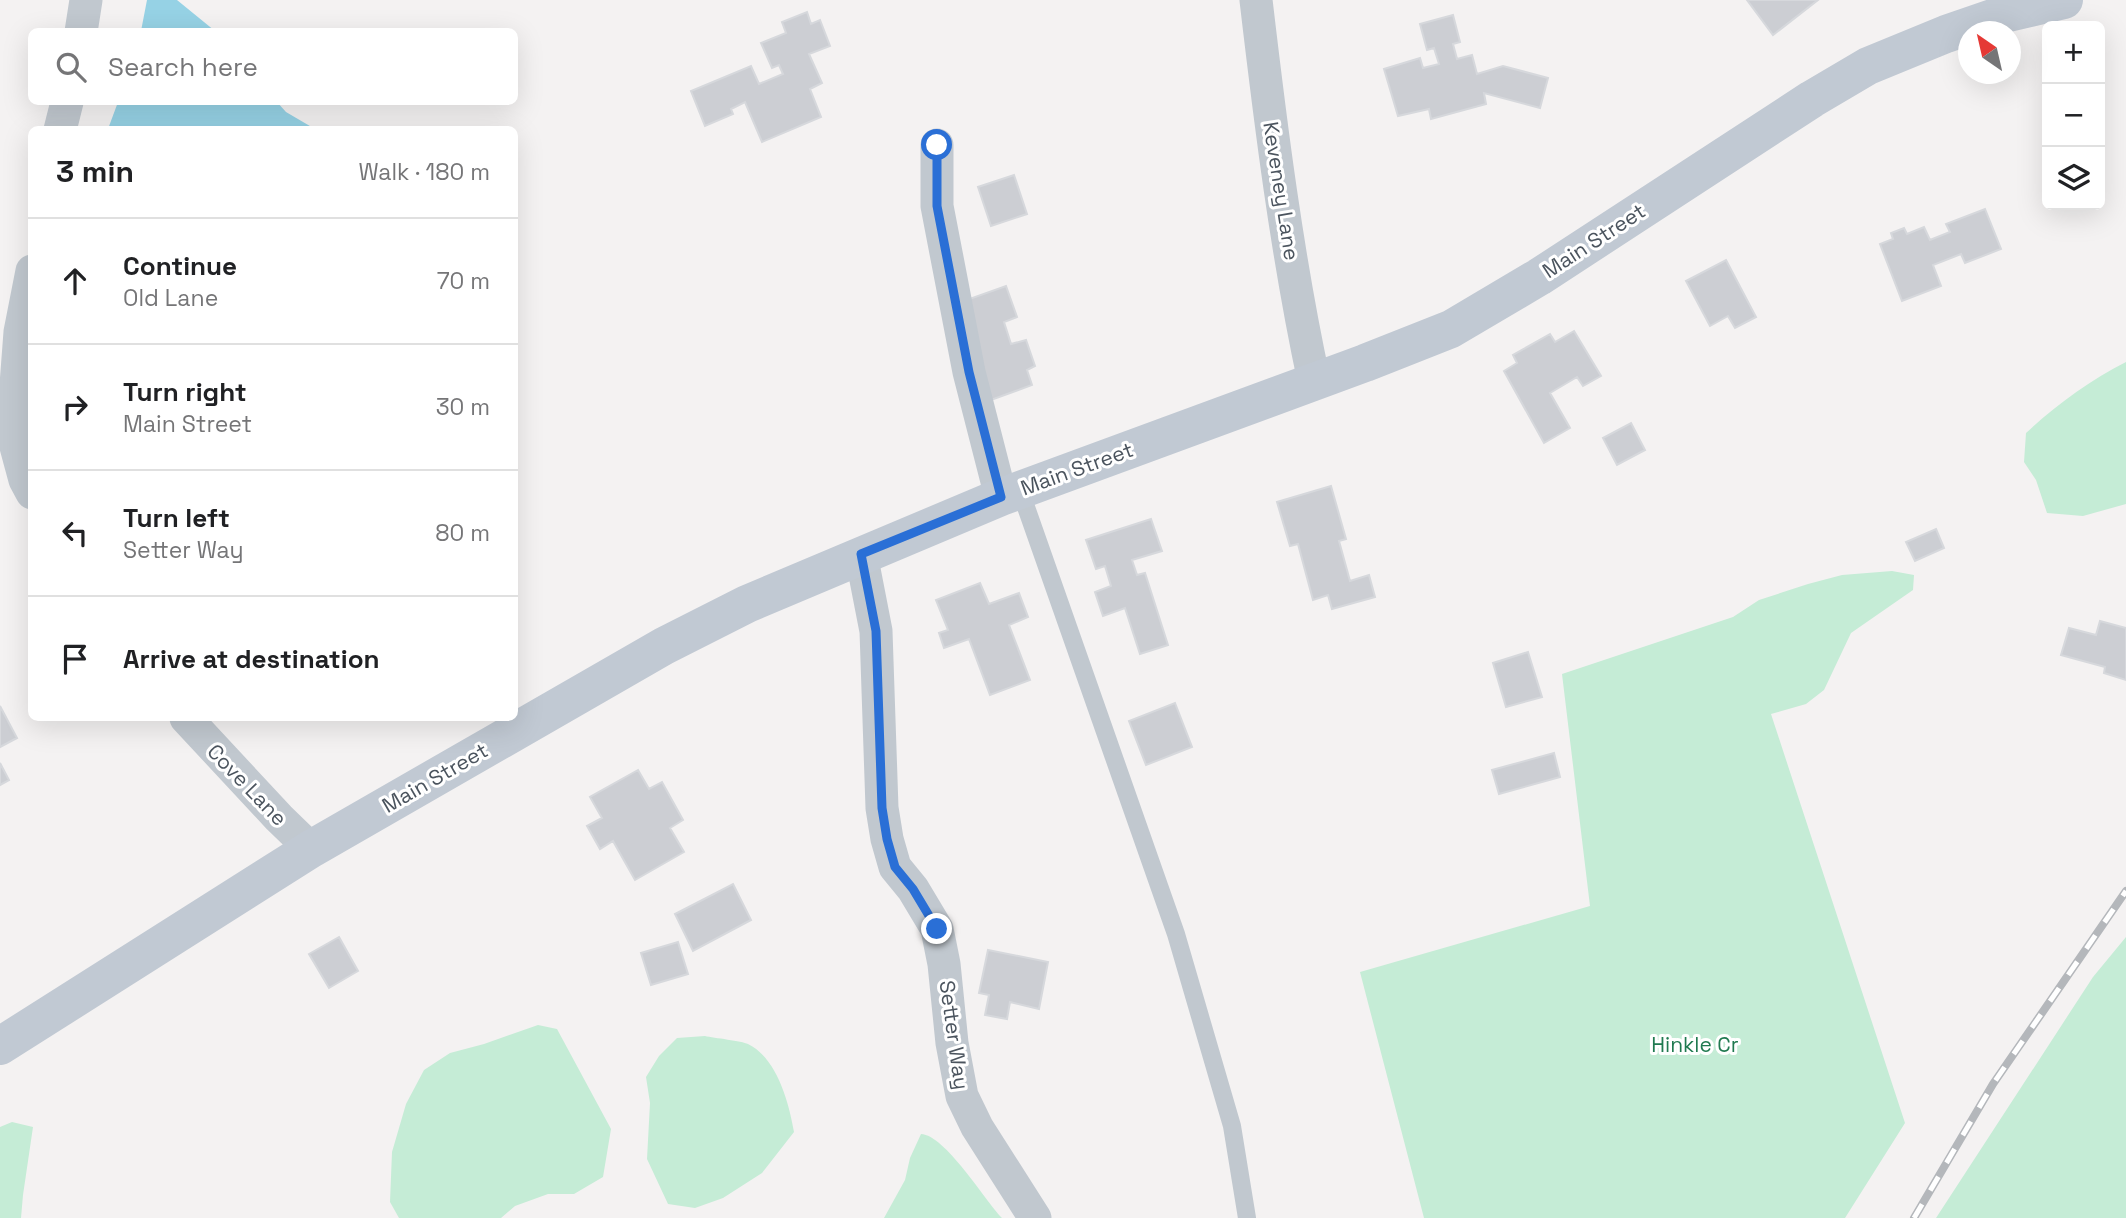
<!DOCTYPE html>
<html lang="en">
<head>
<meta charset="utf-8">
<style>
	:root { --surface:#fff; --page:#f6f6f6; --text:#202124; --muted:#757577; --line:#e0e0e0 }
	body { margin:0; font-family:"Space Grotesk",sans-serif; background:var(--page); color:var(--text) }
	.controls { position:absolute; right:21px; top:21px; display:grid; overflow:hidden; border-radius:10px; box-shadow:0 7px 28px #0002 }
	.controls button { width:63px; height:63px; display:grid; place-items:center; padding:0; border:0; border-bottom:2px solid var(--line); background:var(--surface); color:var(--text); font:35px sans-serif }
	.compass { position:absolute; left:1958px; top:21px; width:63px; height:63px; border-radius:50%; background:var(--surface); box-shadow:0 7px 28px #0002; rotate:326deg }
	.stop { position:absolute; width:21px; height:21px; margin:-16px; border:5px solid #2a6fd6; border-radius:50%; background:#fff }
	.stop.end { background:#2a6fd6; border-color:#fff; box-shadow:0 2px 7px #0008 }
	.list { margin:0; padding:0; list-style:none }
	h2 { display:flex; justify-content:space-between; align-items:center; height:91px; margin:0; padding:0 28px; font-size:30px }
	h2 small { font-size:23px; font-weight:400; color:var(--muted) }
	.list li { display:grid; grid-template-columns:46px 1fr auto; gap:21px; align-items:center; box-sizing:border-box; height:126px; padding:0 28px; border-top:2px solid var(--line) }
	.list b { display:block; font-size:26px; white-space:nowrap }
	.list p { margin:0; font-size:23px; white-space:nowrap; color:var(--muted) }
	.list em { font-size:23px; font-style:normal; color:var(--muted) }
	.icon { flex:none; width:38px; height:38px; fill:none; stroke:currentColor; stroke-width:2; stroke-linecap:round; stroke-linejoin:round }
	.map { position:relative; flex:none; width:2126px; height:1218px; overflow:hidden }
	.search { position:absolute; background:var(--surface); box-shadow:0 7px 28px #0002; left:28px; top:28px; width:490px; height:77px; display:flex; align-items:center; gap:18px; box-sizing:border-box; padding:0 24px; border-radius:10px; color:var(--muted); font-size:26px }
	.panel { position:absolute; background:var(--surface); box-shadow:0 7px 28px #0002; left:28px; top:126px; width:490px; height:595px; border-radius:10px }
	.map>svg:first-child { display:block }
	.green { fill:#c5ecd6 }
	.water { fill:#96d2e5 }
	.building { fill:#ccced3; stroke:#d6d8dc; stroke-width:2 }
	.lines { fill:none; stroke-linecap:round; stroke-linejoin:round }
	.lane { stroke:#c1c8cf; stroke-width:18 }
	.street { stroke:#c1c8cf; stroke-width:33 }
	.secondary { stroke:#c1c9d3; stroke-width:38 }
	.rail-casing { stroke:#b4b7bb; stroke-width:8 }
	.rail { stroke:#fff; stroke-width:5; stroke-dasharray:16; stroke-linecap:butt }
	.route { stroke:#2a6fd6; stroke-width:9 }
	.labels { text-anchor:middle; stroke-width:6; stroke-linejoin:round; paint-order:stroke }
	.street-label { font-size:21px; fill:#4b545e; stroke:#fff }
	.park-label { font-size:21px; fill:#207a50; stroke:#fff }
</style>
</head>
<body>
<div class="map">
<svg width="2126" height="1218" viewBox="0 0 2126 1218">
	<rect width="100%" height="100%" fill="#f4f2f2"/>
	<path class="green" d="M2126,362V504L2083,516L2047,513L2036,480L2024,462L2026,433C2056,405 2089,381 2126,362Z
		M1892,571L1914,575L1913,590L1851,633L1824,690L1806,704L1771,714L1905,1123L1845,1218H1424L1360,972L1590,906L1562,674L1733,617L1759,600L1808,584L1842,575Z
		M2126,937V1218H1936L2093,977Z
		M538,1025L557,1029L611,1129L603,1177L574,1194H548L515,1206L501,1218H399L390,1202L392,1152L406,1104L424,1070L450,1053L484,1044Z
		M705,1036C714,1038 742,1041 748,1044C777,1058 789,1103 794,1132L762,1173L723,1198L695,1208L668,1204L647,1159L650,1103L646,1077L659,1056L677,1038Z
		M12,1122L33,1127L23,1195L21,1218H0V1127Z
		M921,1134C945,1135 984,1199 1002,1218H884L905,1180L910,1158Z"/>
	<path class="water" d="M147,0H177L215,31H141Z
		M118,102H277L286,112L315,129H108Z"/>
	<path class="building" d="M1747,0H1818L1773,35Z
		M807,12L811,24L820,20L830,46L809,54L822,83L810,89L821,117L762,142L745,102L731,109L733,114L705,126L691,91L751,66L759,84L783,74L779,65L772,68L761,43L786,33L782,22Z
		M1453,15L1460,42L1453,44L1457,59L1472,55L1477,74L1503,66L1548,78L1540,108L1484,93L1486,104L1431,119L1429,109L1398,116L1384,69L1420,58L1423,68L1439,64L1434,48L1427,50L1420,24Z
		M1014,175L1027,214L991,226L978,187Z
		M1985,209L2001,249L1965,263L1961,254L1933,265L1941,286L1902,301L1880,244L1893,239L1891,233L1904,228L1907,234L1924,227L1930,240L1950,232L1946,224Z
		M1726,260L1756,317L1735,328L1728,316L1710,326L1686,281Z
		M1006,286L1017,317L1004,322L1011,344L1026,340L1035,366L1027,370L1032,385L991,400L958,303Z
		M1574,331L1601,376L1583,386L1577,377L1550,393L1570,428L1544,443L1504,371L1517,363L1513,355L1550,334L1555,342Z
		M1631,423L1645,450L1617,465L1603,438Z
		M1331,486L1346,539L1339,541L1350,581L1369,575L1375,597L1332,609L1328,595L1313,600L1298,544L1290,546L1277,502Z
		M1151,519L1162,551L1132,560L1137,575L1145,573L1168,645L1140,654L1125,608L1103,616L1095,592L1111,586L1105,566L1096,569L1086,540Z
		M1936,529L1944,548L1915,561L1906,542Z
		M980,583L989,604L1019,593L1028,617L1009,625L1030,680L990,695L969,639L944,648L939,633L948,630L936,600Z
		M2100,621L2126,628V680L2104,673L2105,667L2061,655L2069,628L2096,635Z
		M1528,652L1542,697L1506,707L1493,663Z
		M1175,703L1192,747L1146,765L1129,721Z
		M0,706L17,738L0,747Z
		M1554,753L1560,777L1499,794L1492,770Z
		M0,763L9,780L0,785Z
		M638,770L649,789L662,782L683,820L670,828L684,852L635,880L613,841L600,849L587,826L602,818L590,797Z
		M733,884L751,920L693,951L675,914Z
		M339,937L358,971L329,988L309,954Z
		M678,942L688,974L651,985L641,953Z
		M988,950L1048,962L1039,1009L1010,1002L1007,1019L985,1015L989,995L979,993Z"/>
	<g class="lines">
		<path class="lane" d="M1020,490L1176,934L1232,1126L1247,1218"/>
		<path class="street" d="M1256,0C1271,128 1287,255 1314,381
			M81,32L86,0
			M60,130L67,102
			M937,145V206L969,372L1001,497
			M32,271L20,332L15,398V443L25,480L32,493
			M861,554L876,631L882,808L887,839L895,867L913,889L937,929L944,964L952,1043L962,1096L977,1127L1035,1218
			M186,718L279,818L311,849"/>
		<path class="secondary" d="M0,1046L311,849L664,646L747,604L1001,497L1365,363L1451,329L1539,277L1812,99L1868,66L1946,34L2004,14L2064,0"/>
		<defs>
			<path id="rail" d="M1914,1218L1993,1084L2126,891"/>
		</defs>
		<use href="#rail" class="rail-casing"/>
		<use href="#rail" class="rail"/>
	</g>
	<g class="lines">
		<path class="route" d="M937,145V206L969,372L1001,497L861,554L876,631L882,808L887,839L895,867L913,889L937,929"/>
	</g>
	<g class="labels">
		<g class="street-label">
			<text transform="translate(1281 191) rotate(81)" y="7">Keveney Lane</text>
			<text transform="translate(1594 241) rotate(-33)" y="7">Main Street</text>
			<text transform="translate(1077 469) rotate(-20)" y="7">Main Street</text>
			<text transform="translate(435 778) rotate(-30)" y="7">Main Street</text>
			<text transform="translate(247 785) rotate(46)" y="7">Cove Lane</text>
			<text transform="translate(954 1035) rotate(82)" y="7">Setter Way</text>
		</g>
		<g class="park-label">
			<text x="1695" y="1052">Hinkle Cr</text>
		</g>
	</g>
</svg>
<div class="controls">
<button>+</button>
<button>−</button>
<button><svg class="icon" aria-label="layers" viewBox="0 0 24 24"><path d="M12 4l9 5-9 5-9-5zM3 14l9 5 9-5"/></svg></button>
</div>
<svg class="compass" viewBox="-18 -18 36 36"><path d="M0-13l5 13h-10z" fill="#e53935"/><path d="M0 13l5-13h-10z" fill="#757577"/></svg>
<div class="stop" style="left:937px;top:145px"></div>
<div class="stop end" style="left:937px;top:929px"></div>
<div class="search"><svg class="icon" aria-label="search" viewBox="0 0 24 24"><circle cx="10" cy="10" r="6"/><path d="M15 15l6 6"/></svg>Search here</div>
<section class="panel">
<h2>3 min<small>Walk · 180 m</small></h2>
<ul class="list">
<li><svg class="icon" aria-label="ahead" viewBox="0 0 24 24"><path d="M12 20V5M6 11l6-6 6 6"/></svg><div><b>Continue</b><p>Old Lane</p></div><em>70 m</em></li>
<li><svg class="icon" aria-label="right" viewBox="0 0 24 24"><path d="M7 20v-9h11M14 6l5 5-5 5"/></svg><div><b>Turn right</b><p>Main Street</p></div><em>30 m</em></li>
<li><svg class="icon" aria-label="left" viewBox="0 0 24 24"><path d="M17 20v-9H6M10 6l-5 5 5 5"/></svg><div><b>Turn left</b><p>Setter Way</p></div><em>80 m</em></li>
<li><svg class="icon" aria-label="arrive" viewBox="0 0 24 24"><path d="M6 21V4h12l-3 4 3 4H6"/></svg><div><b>Arrive at destination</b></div></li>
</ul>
</section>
</div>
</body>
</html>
